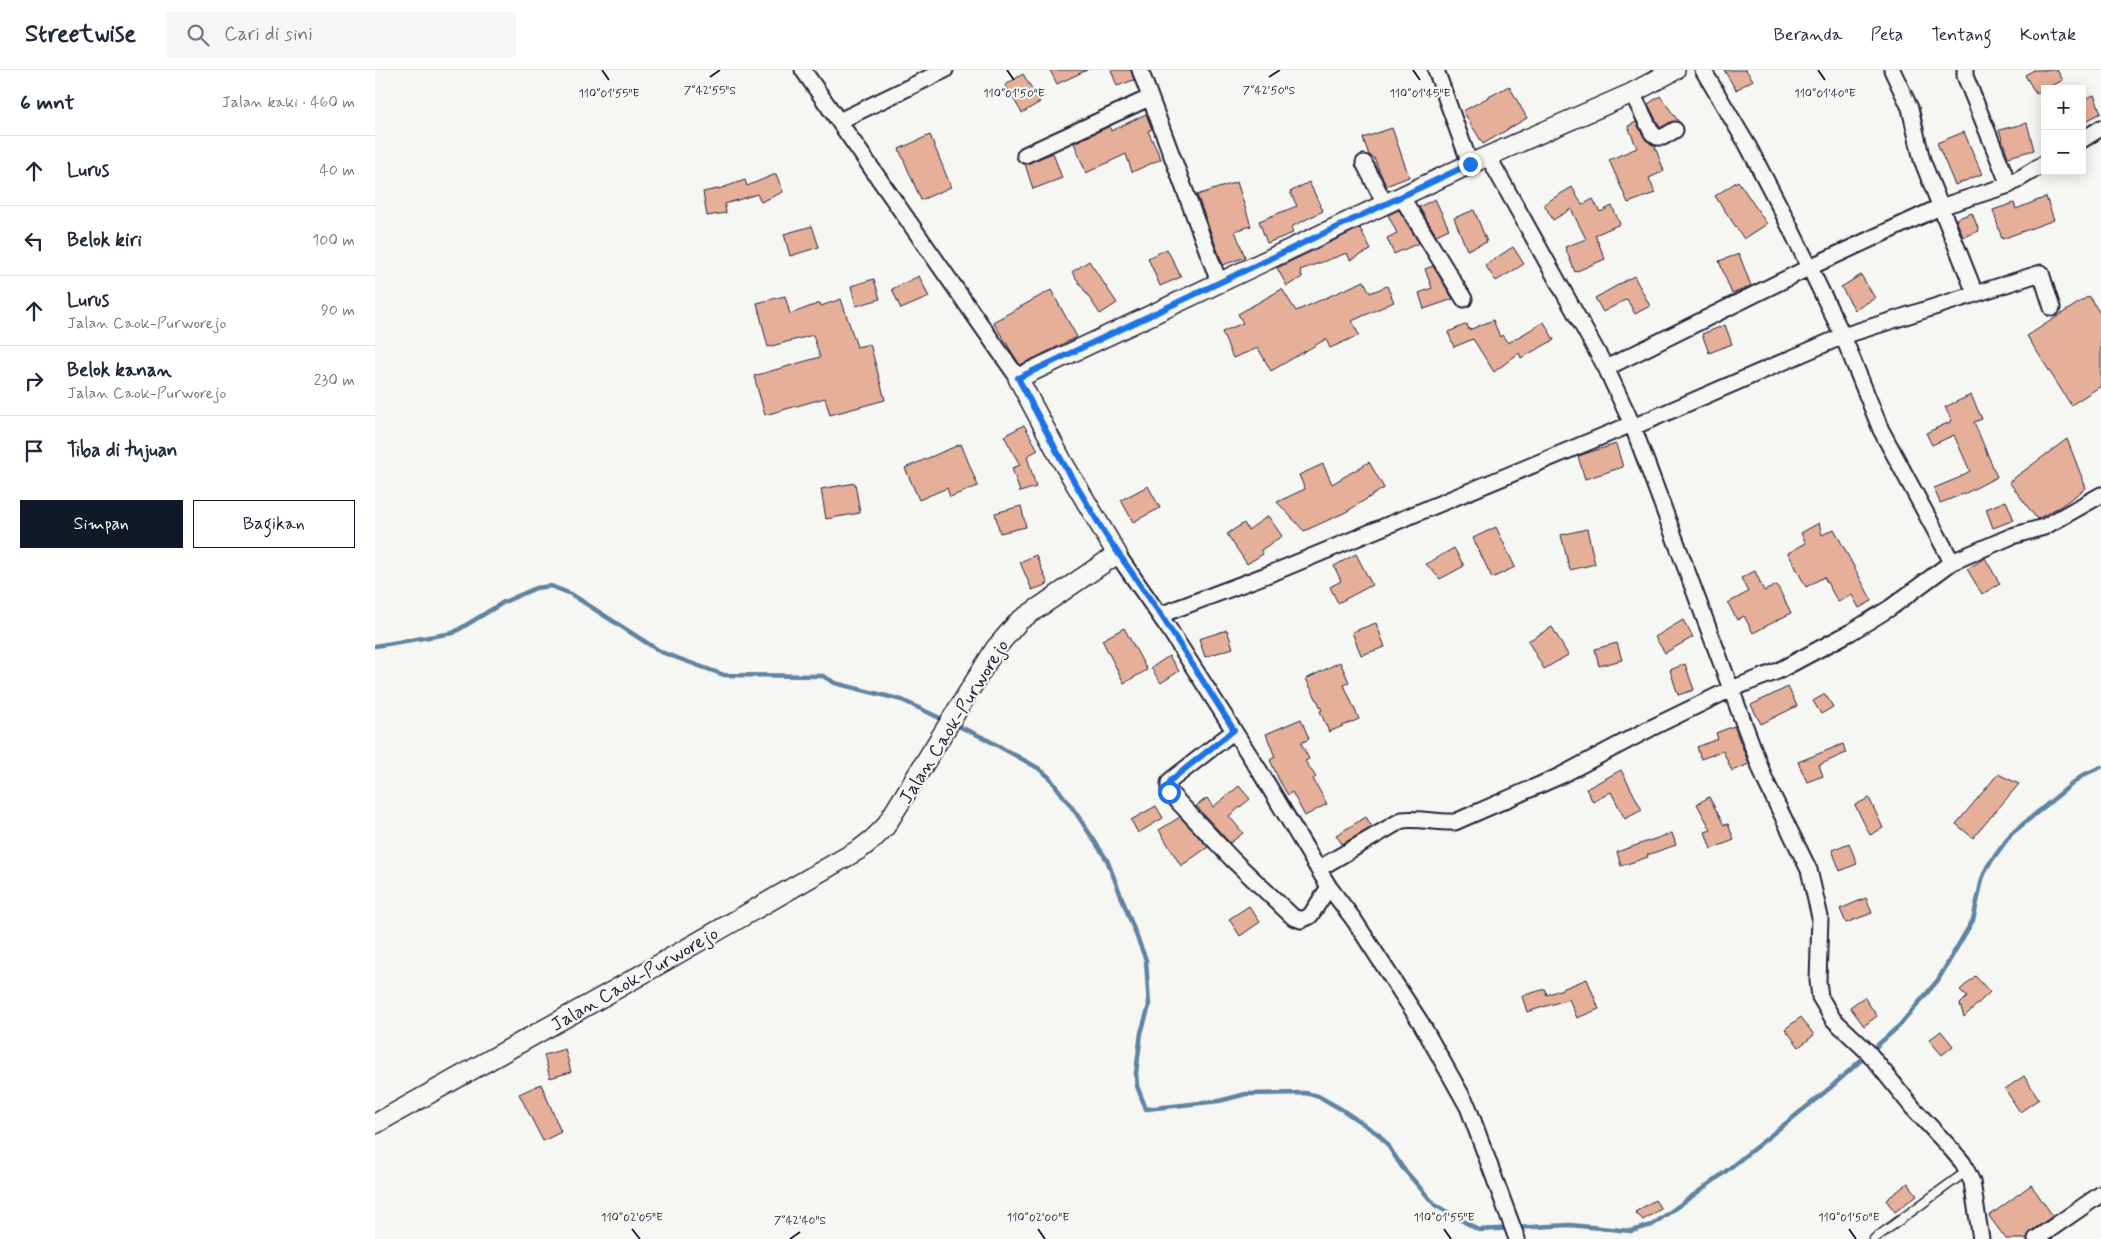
<!DOCTYPE html>
<html lang="id">
<head>
<meta charset="utf-8">
<style>
	:root { --surface:#fff; --page:#f6f6f7; --text:#1f2937; --muted:#747a83; --line:#e0e1e3; --accent:#111827 }
	body { margin:0; font-family:Mynerve,sans-serif; background:var(--page); color:var(--text) }
	.controls { position:absolute; right:15px; top:15px; display:grid; overflow:hidden; border-radius:0px; box-shadow:0 2px 12px #0003 }
	.controls button { width:45px; height:45px; display:grid; place-items:center; padding:0; border:0; border-bottom:1px solid var(--line); background:var(--surface); color:var(--text); font:25px sans-serif }
	.stop { position:absolute; width:15px; height:15px; margin:-11px; border:4px solid #1a73e8; border-radius:50%; background:#fff }
	.stop.end { background:#1a73e8; border-color:#fff; box-shadow:0 1px 5px #0008 }
	.list { margin:0; padding:0; list-style:none }
	h2 { display:flex; justify-content:space-between; align-items:center; height:65px; margin:0; padding:0 20px; font-size:21px }
	h2 small { font-size:16px; font-weight:400; color:var(--muted) }
	.list li { display:grid; grid-template-columns:32px 1fr auto; gap:15px; align-items:center; box-sizing:border-box; height:70px; padding:0 20px; border-top:1px solid var(--line) }
	.list b { display:block; font-size:19px; white-space:nowrap }
	.list p { margin:0; font-size:16px; white-space:nowrap; color:var(--muted) }
	.list em { font-size:16px; font-style:normal; color:var(--muted) }
	.actions { display:flex; gap:10px; padding:15px 20px }
	.actions a { flex:1; padding:11px 0; border:1px solid var(--accent); border-radius:0px; text-align:center; font-size:18px; color:var(--accent) }
	.actions .main { background:var(--accent); color:#fff }
	.icon { flex:none; width:28px; height:28px; fill:none; stroke:currentColor; stroke-width:2; stroke-linecap:round; stroke-linejoin:round }
	.map { position:relative; flex:none; width:1726px; height:1169px; overflow:hidden }
	header { display:flex; align-items:center; gap:30px; box-sizing:border-box; height:70px; padding:0 25px; background:var(--surface); border-bottom:1px solid var(--line) }
	header strong { font-size:24px }
	nav { display:flex; gap:28px; margin-inline-start:auto; font-size:18px }
	.search { width:350px; height:45px; background:var(--page); display:flex; align-items:center; gap:12px; box-sizing:border-box; padding:0 18px; border-radius:0px; color:var(--muted); font-size:19px }
	main { display:flex }
	aside { flex:1; background:var(--surface) }
	.map>svg:first-child { display:block }
	.lines { fill:none; stroke-linecap:round; stroke-linejoin:round }
	.stream { stroke:#5f84a2; stroke-width:4.5 }
	.building { fill:#e5af9a; stroke:#22223b }
	.service-casing { stroke:#22223b; stroke-width:11 }
	.minor-casing { stroke:#22223b; stroke-width:19 }
	.tertiary-casing { stroke:#22223b; stroke-width:22 }
	.service { stroke:#f6f6f2; stroke-width:8 }
	.minor { stroke:#f6f6f2; stroke-width:15 }
	.tertiary { stroke:#f6f6f2; stroke-width:19 }
	.route { stroke:#1a73e8; stroke-width:6 }
	.ticks { fill:none; stroke:#22223b; stroke-width:2 }
	.labels { text-anchor:middle; stroke-width:4.5; stroke-linejoin:round; paint-order:stroke }
	.street-label { font-size:19px; fill:#22223b; stroke:#f6f6f2 }
	.ticks-label { font-size:12px; text-anchor:middle; fill:#22223b; stroke:#f6f6f2; stroke-width:4.5; stroke-linejoin:round; paint-order:stroke }
</style>
</head>
<body>
<header>
<strong>Streetwise</strong>
<div class="search"><svg class="icon" aria-label="search" viewBox="0 0 24 24"><circle cx="10" cy="10" r="6"/><path d="M15 15l6 6"/></svg>Cari di sini</div>
<nav><a>Beranda</a><a>Peta</a><a>Tentang</a><a>Kontak</a></nav>
</header>
<main>
<aside>
<h2>6 mnt<small>Jalan kaki · 460 m</small></h2>
<ul class="list">
<li><svg class="icon" aria-label="ahead" viewBox="0 0 24 24"><path d="M12 20V5M6 11l6-6 6 6"/></svg><div><b>Lurus</b></div><em>40 m</em></li>
<li><svg class="icon" aria-label="left" viewBox="0 0 24 24"><path d="M17 20v-9H6M10 6l-5 5 5 5"/></svg><div><b>Belok kiri</b></div><em>100 m</em></li>
<li><svg class="icon" aria-label="ahead" viewBox="0 0 24 24"><path d="M12 20V5M6 11l6-6 6 6"/></svg><div><b>Lurus</b><p>Jalan Caok-Purworejo</p></div><em>90 m</em></li>
<li><svg class="icon" aria-label="right" viewBox="0 0 24 24"><path d="M7 20v-9h11M14 6l5 5-5 5"/></svg><div><b>Belok kanan</b><p>Jalan Caok-Purworejo</p></div><em>230 m</em></li>
<li><svg class="icon" aria-label="arrive" viewBox="0 0 24 24"><path d="M6 21V4h12l-3 4 3 4H6"/></svg><div><b>Tiba di tujuan</b></div></li>
</ul>
<div class="actions"><a class="main">Simpan</a><a>Bagikan</a></div>
</aside>
<div class="map">
<svg width="1726" height="1169" viewBox="0 0 1726 1169">
	<rect width="100%" height="100%" fill="#f6f6f2"/>
	<filter id="ink" filterUnits="userSpaceOnUse"><feTurbulence type="fractalNoise" baseFrequency=".02" numOctaves="2"/><feDisplacementMap in="SourceGraphic" scale="10" xChannelSelector="R" yChannelSelector="G"/><feConvolveMatrix kernelMatrix="1 2 1 2 8 2 1 2 1" color-interpolation-filters="sRGB"/></filter>
	<g filter="url(#ink)">
		<g class="lines">
			<path class="stream" d="M0,576L78,563L129,532L161,518L176,516L196,524L286,582L349,605L448,606L460,613L527,630L569,650
				M579,654L609,668L663,698L674,707L701,743L732,790L771,890L774,936L766,963L761,1003L762,1016L771,1039L844,1031L871,1024L930,1023L943,1026L966,1039L1003,1064L1012,1074L1027,1097L1060,1135L1104,1160L1195,1155L1256,1161L1277,1155L1341,1109L1455,1018L1525,955L1563,910L1598,850L1607,809L1612,797L1636,764L1708,705L1726,697"/>
		</g>
		<path class="building" d="M675,0H712L682,14Z
			M736,0H756L759,10L742,16Z
			M1349,0H1371L1378,10L1361,20Z
			M1659,0H1682L1688,10L1661,24L1650,5Z
			M648,4L665,32L647,43L630,15Z
			M1134,16L1152,48L1108,74L1088,41Z
			M1719,25L1726,43L1707,53V30Z
			M1285,26L1304,52H1296L1285,58L1273,34Z
			M771,44L777,59L773,61L786,89L757,102L751,84L711,103L699,73L735,56L736,61Z
			M1261,52L1271,70L1282,76L1280,77L1289,101L1274,108L1280,123L1253,133L1234,90L1262,78L1253,56Z
			M1652,53L1659,80L1633,87L1624,60Z
			M1017,58L1034,107L1011,116L999,88L994,85L988,68Z
			M1589,62L1607,104L1580,115L1562,73Z
			M555,65L576,117L546,130L524,79Z
			M678,83L687,108L658,119L650,94Z
			M401,104L408,122L386,132L382,124L350,134L351,143L332,146L328,122L347,118L370,110L372,116Z
			M1363,111L1392,154L1369,169L1340,126Z
			M862,112L876,156L860,161L870,187L848,195L822,125Z
			M934,112L948,141L916,157L918,163L892,173L884,151L922,136L915,122Z
			M1197,117L1207,135L1218,129L1225,142L1237,136L1245,154L1220,165L1230,189L1200,202L1190,177L1211,169L1196,139L1178,150L1169,134Z
			M1671,127L1679,150L1627,169L1618,140L1639,133L1641,139Z
			M1060,129L1074,159L1061,165L1044,137Z
			M1024,140L1044,173L1019,184L1012,168L1022,163L1013,145Z
			M1099,140L1112,172L1092,180L1079,148Z
			M1597,143L1604,161L1588,167L1581,149Z
			M437,156L444,177L415,186L409,164Z
			M985,158L996,180L975,190L972,183L925,200L927,207L912,216L902,198Z
			M1138,177L1149,194L1121,211L1110,195Z
			M792,179L806,207L785,216L773,188Z
			M1364,184L1376,216L1357,224L1344,191Z
			M714,191L742,233L725,244L697,202Z
			M1058,196L1078,229L1049,239L1044,223L1057,218L1050,199Z
			M1486,205L1500,228L1480,240L1466,217Z
			M544,206L554,227L526,239L517,219Z
			M1259,206L1275,236L1260,244L1252,229L1228,242L1220,228Z
			M499,209L505,229L481,236L476,216Z
			M989,211L995,223L1012,216L1019,232L977,251L984,265L955,278L951,269L896,301L883,278L858,288L847,262L868,253L863,244L907,219L921,241Z
			M676,220L702,267L645,295L618,252Z
			M410,226L415,244L445,233L446,236L466,229L482,277L495,274L510,330L455,345L450,328L390,345L379,306L445,287L438,265L393,277L382,233Z
			M1714,226L1726,245V316L1696,335L1652,266Z
			M1118,250L1125,267L1127,265L1133,273L1169,252L1179,270L1146,288L1144,283L1119,302L1098,269L1079,277L1073,262L1092,254L1094,260Z
			M1350,255L1357,274L1334,283L1327,264Z
			M1596,325L1607,349L1599,352L1622,407L1591,423L1565,433L1559,418L1586,407V406L1595,401L1579,365L1557,375L1551,363L1577,351L1570,337Z
			M649,355L663,380L652,386L661,417L645,422L637,398L645,395L629,366Z
			M1692,369L1711,418L1686,436L1662,449L1634,412Z
			M586,374L603,416L575,427L572,418L544,430L530,398Z
			M1241,374L1248,397L1210,409L1203,386Z
			M994,392L1009,418L971,442L929,461L902,432L930,419L924,405L948,394L957,414Z
			M480,413L485,443L451,449L446,419Z
			M773,416L785,438L758,452L746,430Z
			M1631,431L1639,450L1618,458L1611,439Z
			M646,436L651,457L625,463L620,443Z
			M893,446L907,466L886,480L888,484L872,494L852,464L869,453L873,460Z
			M1444,453L1447,465L1459,459L1497,531L1484,538L1477,525L1463,532L1449,507L1431,517L1413,483L1431,473L1426,463Z
			M1121,457L1140,497L1117,508L1098,468Z
			M1212,459L1220,494L1195,500L1186,465Z
			M1079,478L1089,496L1065,509L1051,494Z
			M981,484L997,515L963,533L955,517L966,511L959,496Z
			M661,485L673,514L657,520L645,492Z
			M1610,488L1625,514L1607,524L1592,499Z
			M1380,501L1389,521L1402,515L1416,543L1378,563L1369,546L1362,550L1353,533L1373,522L1366,508Z
			M1308,550L1318,567L1290,583L1280,567Z
			M1001,553L1010,577L986,585L977,562Z
			M1177,557L1193,585L1169,599L1153,571Z
			M749,558L772,600L749,613L727,570Z
			M852,560L858,578L830,587L824,569Z
			M1242,573L1247,590L1224,596L1220,579Z
			M794,586L804,601L786,613L776,598Z
			M965,592L974,612L969,615L984,649L954,662L945,641L947,640L931,609Z
			M1310,594L1319,620L1303,625L1295,600Z
			M1413,617L1422,636L1386,654L1376,635Z
			M1450,624L1458,637L1446,644L1438,631Z
			M926,649L934,669L926,673L934,689L930,691L941,707L938,709L952,734L930,746L917,722L913,725L904,710L895,690L900,687L891,664Z
			M1359,656L1374,694L1357,701L1348,681L1326,689L1322,677L1343,669L1341,663Z
			M1468,674L1471,683L1444,695L1448,706L1432,712L1423,692Z
			M1246,700L1267,740L1250,749L1236,722L1218,732L1211,719Z
			M1623,704L1644,714L1598,768L1581,754Z
			M864,716L875,729L854,746L868,763L855,773L821,736L832,728L838,737Z
			M1334,727L1349,755L1353,754L1359,770L1336,779L1330,762L1336,760L1322,734Z
			M1494,728L1508,758L1495,765L1480,735Z
			M781,736L788,748L763,763L756,750Z
			M805,747L833,777L806,796L784,760Z
			M991,747L997,757L967,774L961,765Z
			M1297,763L1301,775L1272,785L1273,787L1246,796L1242,782Z
			M1474,773L1482,794L1465,801L1457,780Z
			M1491,828L1497,843L1471,853L1465,839Z
			M874,836L885,852L865,866L854,849Z
			M1600,906L1615,922L1589,947L1585,934L1592,927L1585,920Z
			M1212,909L1224,939L1202,948L1194,929L1152,942L1147,926L1170,919L1172,925Z
			M1489,927L1502,946L1489,956L1475,937Z
			M1426,947L1439,965L1424,977L1410,959Z
			M1566,961L1578,976L1567,985L1554,970Z
			M190,979L196,1002L175,1008L169,985Z
			M1649,1006L1664,1029L1645,1042L1630,1019Z
			M166,1014L186,1062L168,1071L144,1024Z
			M1533,1113L1542,1125L1520,1142L1511,1130Z
			M1656,1115L1678,1146L1656,1161L1652,1169H1631L1614,1146Z
			M1280,1130L1286,1139L1268,1150L1260,1142Z"/>
		<g class="lines">
			<defs>
				<path id="service" d="M1499,1169L1592,1101"/>
				<path id="minor" d="M428,0L643,308
					M765,0L844,212
					M1061,0L1095,94
					M1328,0L1373,76L1407,141L1468,266L1506,360L1577,492
					M1517,0L1535,38L1547,90L1600,223
					M1590,0V6L1634,115
					M1257,23L1277,63L1282,67H1288L1300,60
					M464,51L570,0
					M1707,70L1726,58
					M650,85L774,28
					M1113,86L1231,298L1257,354L1390,710L1434,800L1445,847L1443,911L1445,927L1458,949L1493,982L1538,1038L1577,1080L1588,1093L1597,1112L1606,1169
					M989,93L1010,134
					M1026,126L1089,229
					M1231,298L1435,197L1565,137L1634,115L1670,93
					M1258,357L1468,266L1666,203L1677,238
					M742,484L794,559L884,700L954,817L979,850L1046,953L1093,1037L1142,1169
					M785,545L902,501L1257,354
					M859,661L796,710L794,713V722L857,789L918,847L926,850L935,846L954,817
					M943,799L1027,750C1045,748 1062,753 1080,752L1185,706L1276,658L1356,619L1403,601L1476,562L1515,538L1577,492L1637,466L1669,457L1726,425
					M1661,1169L1726,1124"/>
				<path id="tertiary" d="M0,1054L236,922L485,779L498,769L510,757L620,579L644,551L742,484L687,391L643,308L1095,94L1257,23L1300,0"/>
			</defs>
			<use href="#service" class="service-casing"/>
			<use href="#minor" class="minor-casing"/>
			<use href="#tertiary" class="tertiary-casing"/>
			<use href="#service" class="service"/>
			<use href="#minor" class="minor"/>
			<use href="#tertiary" class="tertiary"/>
		</g>
	</g>
	<g class="lines" filter="url(#ink)">
		<path class="route" d="M794,722V714L796,710L859,660L786,545L730,464L687,391L643,308L1095,94"/>
	</g>
	<path class="ticks" d="M227,0L234,10M632,0L639,10M1038,0L1045,10M1443,0L1450,10M335,7L345,0M894,7L905,0M257,1159L265,1169M663,1159L670,1169M1069,1159L1076,1169M1474,1159L1481,1169M415,1169L425,1162"/>
	<g class="labels">
		<g class="street-label">
			<text transform="translate(578 651) rotate(-58)" y="7">Jalan Caok-Purworejo</text>
			<text transform="translate(259 908) rotate(-30)" y="7">Jalan Caok-Purworejo</text>
		</g>
	</g>
	<g class="ticks-label">
		<text x="335" y="24">7°42'55"S</text>
		<text x="894" y="24">7°42'50"S</text>
		<text x="234" y="27">110°01'55"E</text>
		<text x="639" y="27">110°01'50"E</text>
		<text x="1045" y="27">110°01'45"E</text>
		<text x="1450" y="27">110°01'40"E</text>
		<text x="257" y="1151">110°02'05"E</text>
		<text x="663" y="1151">110°02'00"E</text>
		<text x="1069" y="1151">110°01'55"E</text>
		<text x="1474" y="1151">110°01'50"E</text>
		<text x="425" y="1154">7°42'40"S</text>
	</g>
</svg>
<div class="controls">
<button>+</button>
<button>−</button>
</div>
<div class="stop" style="left:794px;top:722px"></div>
<div class="stop end" style="left:1095px;top:94px"></div>
</div>
</main>
</body>
</html>
